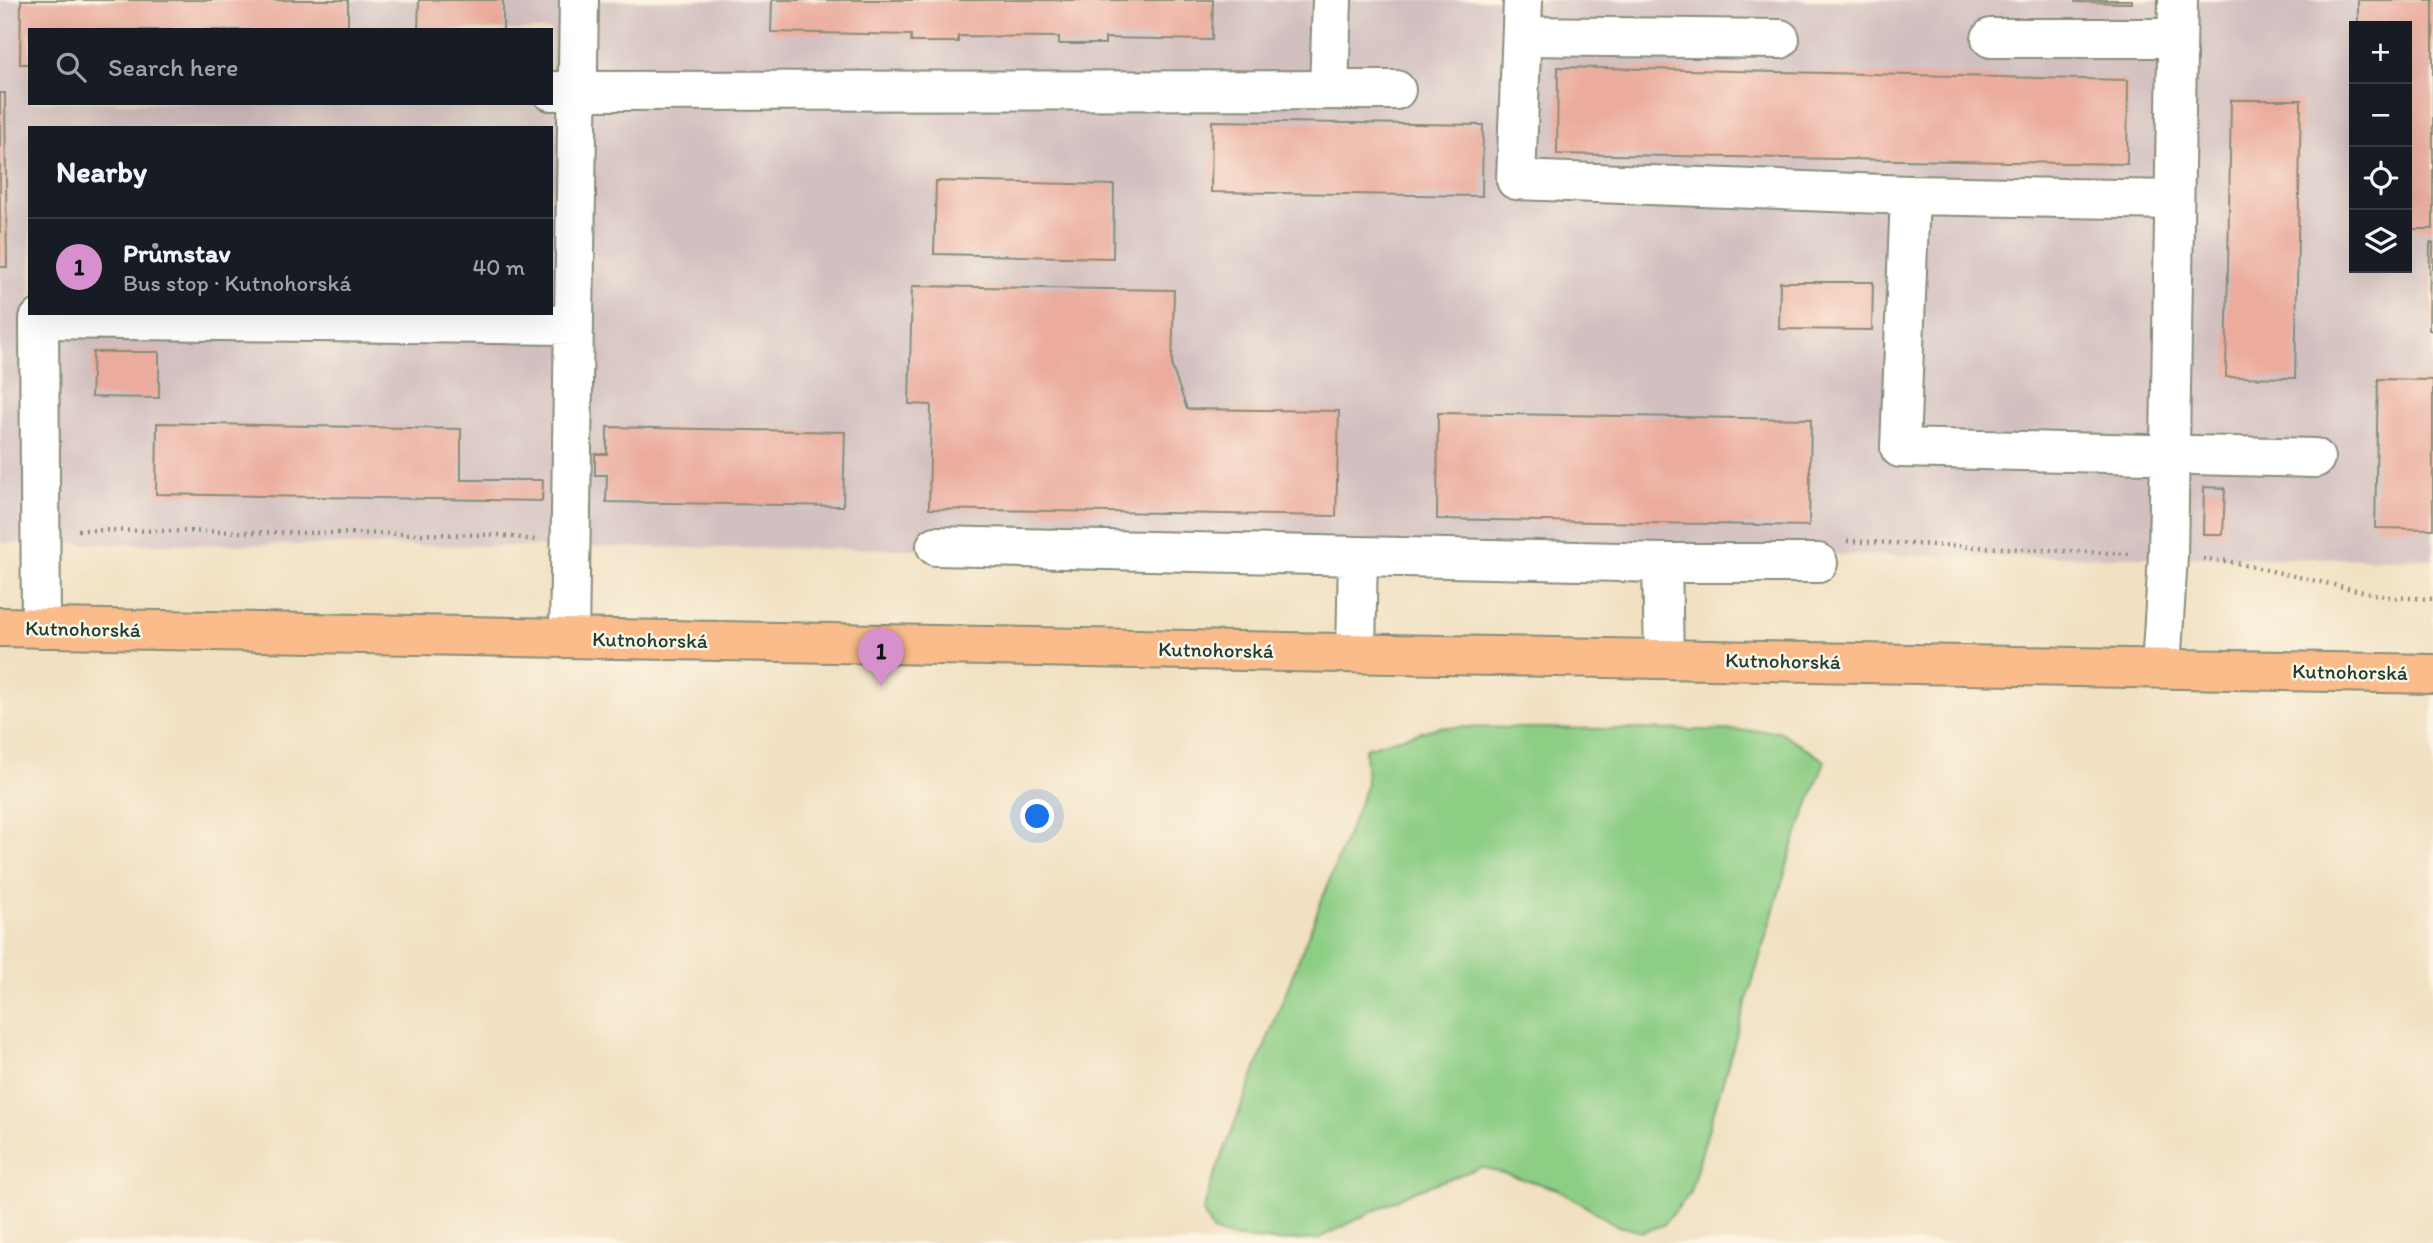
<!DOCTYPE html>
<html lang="en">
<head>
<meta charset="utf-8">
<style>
	:root { --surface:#171b24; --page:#20242c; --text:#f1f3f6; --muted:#9ea1a6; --line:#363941; --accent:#d690ce }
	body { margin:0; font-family:Itim,sans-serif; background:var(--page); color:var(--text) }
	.controls { position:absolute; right:21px; top:21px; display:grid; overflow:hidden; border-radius:0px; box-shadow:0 7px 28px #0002 }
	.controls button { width:63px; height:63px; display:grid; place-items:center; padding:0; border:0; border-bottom:2px solid var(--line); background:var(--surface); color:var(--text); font:35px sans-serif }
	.you { position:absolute; left:1038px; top:817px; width:24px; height:24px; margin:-18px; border:5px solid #fff; border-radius:50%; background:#1a73e8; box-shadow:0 0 0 10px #1a73e833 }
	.badge { display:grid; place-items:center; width:46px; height:46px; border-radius:50%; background:var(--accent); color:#111; font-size:23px; font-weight:700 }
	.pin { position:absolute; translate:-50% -58px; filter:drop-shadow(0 2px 4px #0008) }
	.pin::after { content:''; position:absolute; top:37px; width:24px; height:21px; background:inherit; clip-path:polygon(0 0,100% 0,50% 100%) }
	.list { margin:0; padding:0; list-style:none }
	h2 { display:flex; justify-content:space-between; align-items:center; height:91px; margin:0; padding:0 28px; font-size:30px }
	h2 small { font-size:23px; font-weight:400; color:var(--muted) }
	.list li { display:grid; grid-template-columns:46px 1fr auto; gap:21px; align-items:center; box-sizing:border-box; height:98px; padding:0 28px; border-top:2px solid var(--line) }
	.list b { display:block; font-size:26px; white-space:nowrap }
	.list p { margin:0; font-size:23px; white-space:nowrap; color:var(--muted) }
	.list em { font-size:23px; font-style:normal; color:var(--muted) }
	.icon { flex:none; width:38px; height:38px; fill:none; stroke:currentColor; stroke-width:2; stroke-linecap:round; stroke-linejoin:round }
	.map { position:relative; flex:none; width:2433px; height:1243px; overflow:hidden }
	.search { position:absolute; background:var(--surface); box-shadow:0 7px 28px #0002; left:28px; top:28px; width:525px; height:77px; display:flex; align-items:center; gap:18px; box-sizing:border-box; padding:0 24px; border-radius:0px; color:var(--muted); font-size:26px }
	.panel { position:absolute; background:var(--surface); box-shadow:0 7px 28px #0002; left:28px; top:126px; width:525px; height:189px; border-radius:0px }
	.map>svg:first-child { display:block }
	.industrial { fill:#d2bfc0; fill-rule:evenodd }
	.green { fill:#8dce85; stroke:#56865c; stroke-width:2 }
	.building { fill:#ebac9e }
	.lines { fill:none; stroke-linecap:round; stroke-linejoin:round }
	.minor-casing { stroke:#888e7a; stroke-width:42 }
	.major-casing { stroke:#888e7a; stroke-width:42 }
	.path { stroke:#888e7a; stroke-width:4.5; stroke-dasharray:2 5; stroke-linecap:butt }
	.minor { stroke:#fff; stroke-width:38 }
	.major { stroke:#f9bc8a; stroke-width:38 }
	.labels { text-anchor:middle; stroke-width:5; stroke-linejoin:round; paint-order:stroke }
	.street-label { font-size:21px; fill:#1f3d34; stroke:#fcf5e5 }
</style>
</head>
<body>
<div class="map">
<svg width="2433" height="1243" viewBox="0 0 2433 1243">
	<rect width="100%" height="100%" fill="#fcf5e5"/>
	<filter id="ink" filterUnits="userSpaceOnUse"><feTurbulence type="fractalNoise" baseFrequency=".0143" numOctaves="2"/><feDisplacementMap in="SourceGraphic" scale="14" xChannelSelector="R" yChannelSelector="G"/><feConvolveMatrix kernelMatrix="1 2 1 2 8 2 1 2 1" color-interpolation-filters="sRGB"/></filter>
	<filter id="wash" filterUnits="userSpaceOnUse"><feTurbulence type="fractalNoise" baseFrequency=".00686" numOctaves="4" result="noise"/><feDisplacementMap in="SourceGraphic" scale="28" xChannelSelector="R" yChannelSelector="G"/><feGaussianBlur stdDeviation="1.57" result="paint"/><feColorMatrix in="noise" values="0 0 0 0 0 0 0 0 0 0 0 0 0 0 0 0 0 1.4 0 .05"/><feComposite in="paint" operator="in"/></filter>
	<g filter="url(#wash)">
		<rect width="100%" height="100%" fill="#f1e0c1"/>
		<path class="industrial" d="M0,0H2433V559L0,543ZM2354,26H2407V268H2354ZM30,30H551V103H30ZM30,128H551V313H30Z"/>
		<path class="green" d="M1439,727L1779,731L1825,761L1794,842L1689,1195L1663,1225L1642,1232L1618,1226L1557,1189L1482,1167L1414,1191L1318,1239L1276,1241L1231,1237L1212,1231L1203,1212L1210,1187L1367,784L1365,748Z"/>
		<g id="blocks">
			<path class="building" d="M21,0H348V30H30V64H20Z
				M419,0H503V30H418Z
				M772,0H1213L1212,40L1105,38V44H1059V37L958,36V42H911V35L771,32Z
				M2075,0H2132V3L2075,2Z
				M2358,0H2433V229H2407V26H2358Z
				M1558,67L2128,80L2127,164L1557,154Z
				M0,93H5L7,267H0Z
				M2231,100H2301L2295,378L2226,377Z
				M1212,121L1483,125L1482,196L1211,192Z
				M936,181L1114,185L1113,258L934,254Z
				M2430,243H2433V331L2429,330Z
				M1780,282H1873L1872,330L1779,329Z
				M912,286L1174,290L1172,367L1187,409L1339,411L1336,516L929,509L931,405L909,404Z
				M93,352H159V398L91,397Z
				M2378,379L2433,380V529L2375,528Z
				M1438,413L1811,419L1809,526L1437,519Z
				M157,423L461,429V480H543L542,501L156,494Z
				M607,427L845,432L843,506L606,502L607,475H595V454H607Z
				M2204,487L2225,488L2223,534H2203Z"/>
		</g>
	</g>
	<g filter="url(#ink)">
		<use href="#blocks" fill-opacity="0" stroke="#888e7a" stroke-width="2"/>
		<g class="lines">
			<defs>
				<path id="minor" d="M1523,0L1516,180L1910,195
					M1522,36L1780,39
					M1991,38H2177
					M1329,90L1332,0
					M551,91L1396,90
					M2174,200L1910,195L1900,448L2315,458
					M936,546L1662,563
					M41,628L39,319L574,325
					M569,638L579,0
					M1356,653L1358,556
					M1664,659L1662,563H1818
					M2161,668L2168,556L2178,0"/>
				<path id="major" d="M0,627L2433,674"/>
			</defs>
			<use href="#minor" class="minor-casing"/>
			<use href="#major" class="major-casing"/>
			<path class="path" d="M78,530L498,535L535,540
				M1847,541L2132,554
				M2203,559L2227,561L2388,597L2433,599"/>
			<use href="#minor" class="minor"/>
			<use href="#major" class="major"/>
		</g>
	</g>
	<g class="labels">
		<g class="street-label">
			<text transform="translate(83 629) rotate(1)" y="7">Kutnohorská</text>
			<text transform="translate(650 640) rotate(1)" y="7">Kutnohorská</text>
			<text transform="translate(1216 650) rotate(1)" y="7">Kutnohorská</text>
			<text transform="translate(1783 661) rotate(1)" y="7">Kutnohorská</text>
			<text transform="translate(2350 672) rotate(1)" y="7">Kutnohorská</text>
		</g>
	</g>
</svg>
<div class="controls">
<button>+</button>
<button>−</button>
<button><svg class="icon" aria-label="locate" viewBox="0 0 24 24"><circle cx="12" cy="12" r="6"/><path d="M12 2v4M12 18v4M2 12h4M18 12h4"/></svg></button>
<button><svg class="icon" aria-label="layers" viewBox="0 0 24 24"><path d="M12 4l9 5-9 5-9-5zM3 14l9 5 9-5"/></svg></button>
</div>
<div class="you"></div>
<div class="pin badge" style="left:881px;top:686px">1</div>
<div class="search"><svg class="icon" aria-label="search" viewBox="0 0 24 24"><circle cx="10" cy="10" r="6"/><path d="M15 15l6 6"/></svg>Search here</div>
<section class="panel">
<h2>Nearby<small></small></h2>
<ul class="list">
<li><span class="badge">1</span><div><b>Průmstav</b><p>Bus stop · Kutnohorská</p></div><em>40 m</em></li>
</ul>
</section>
</div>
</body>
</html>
